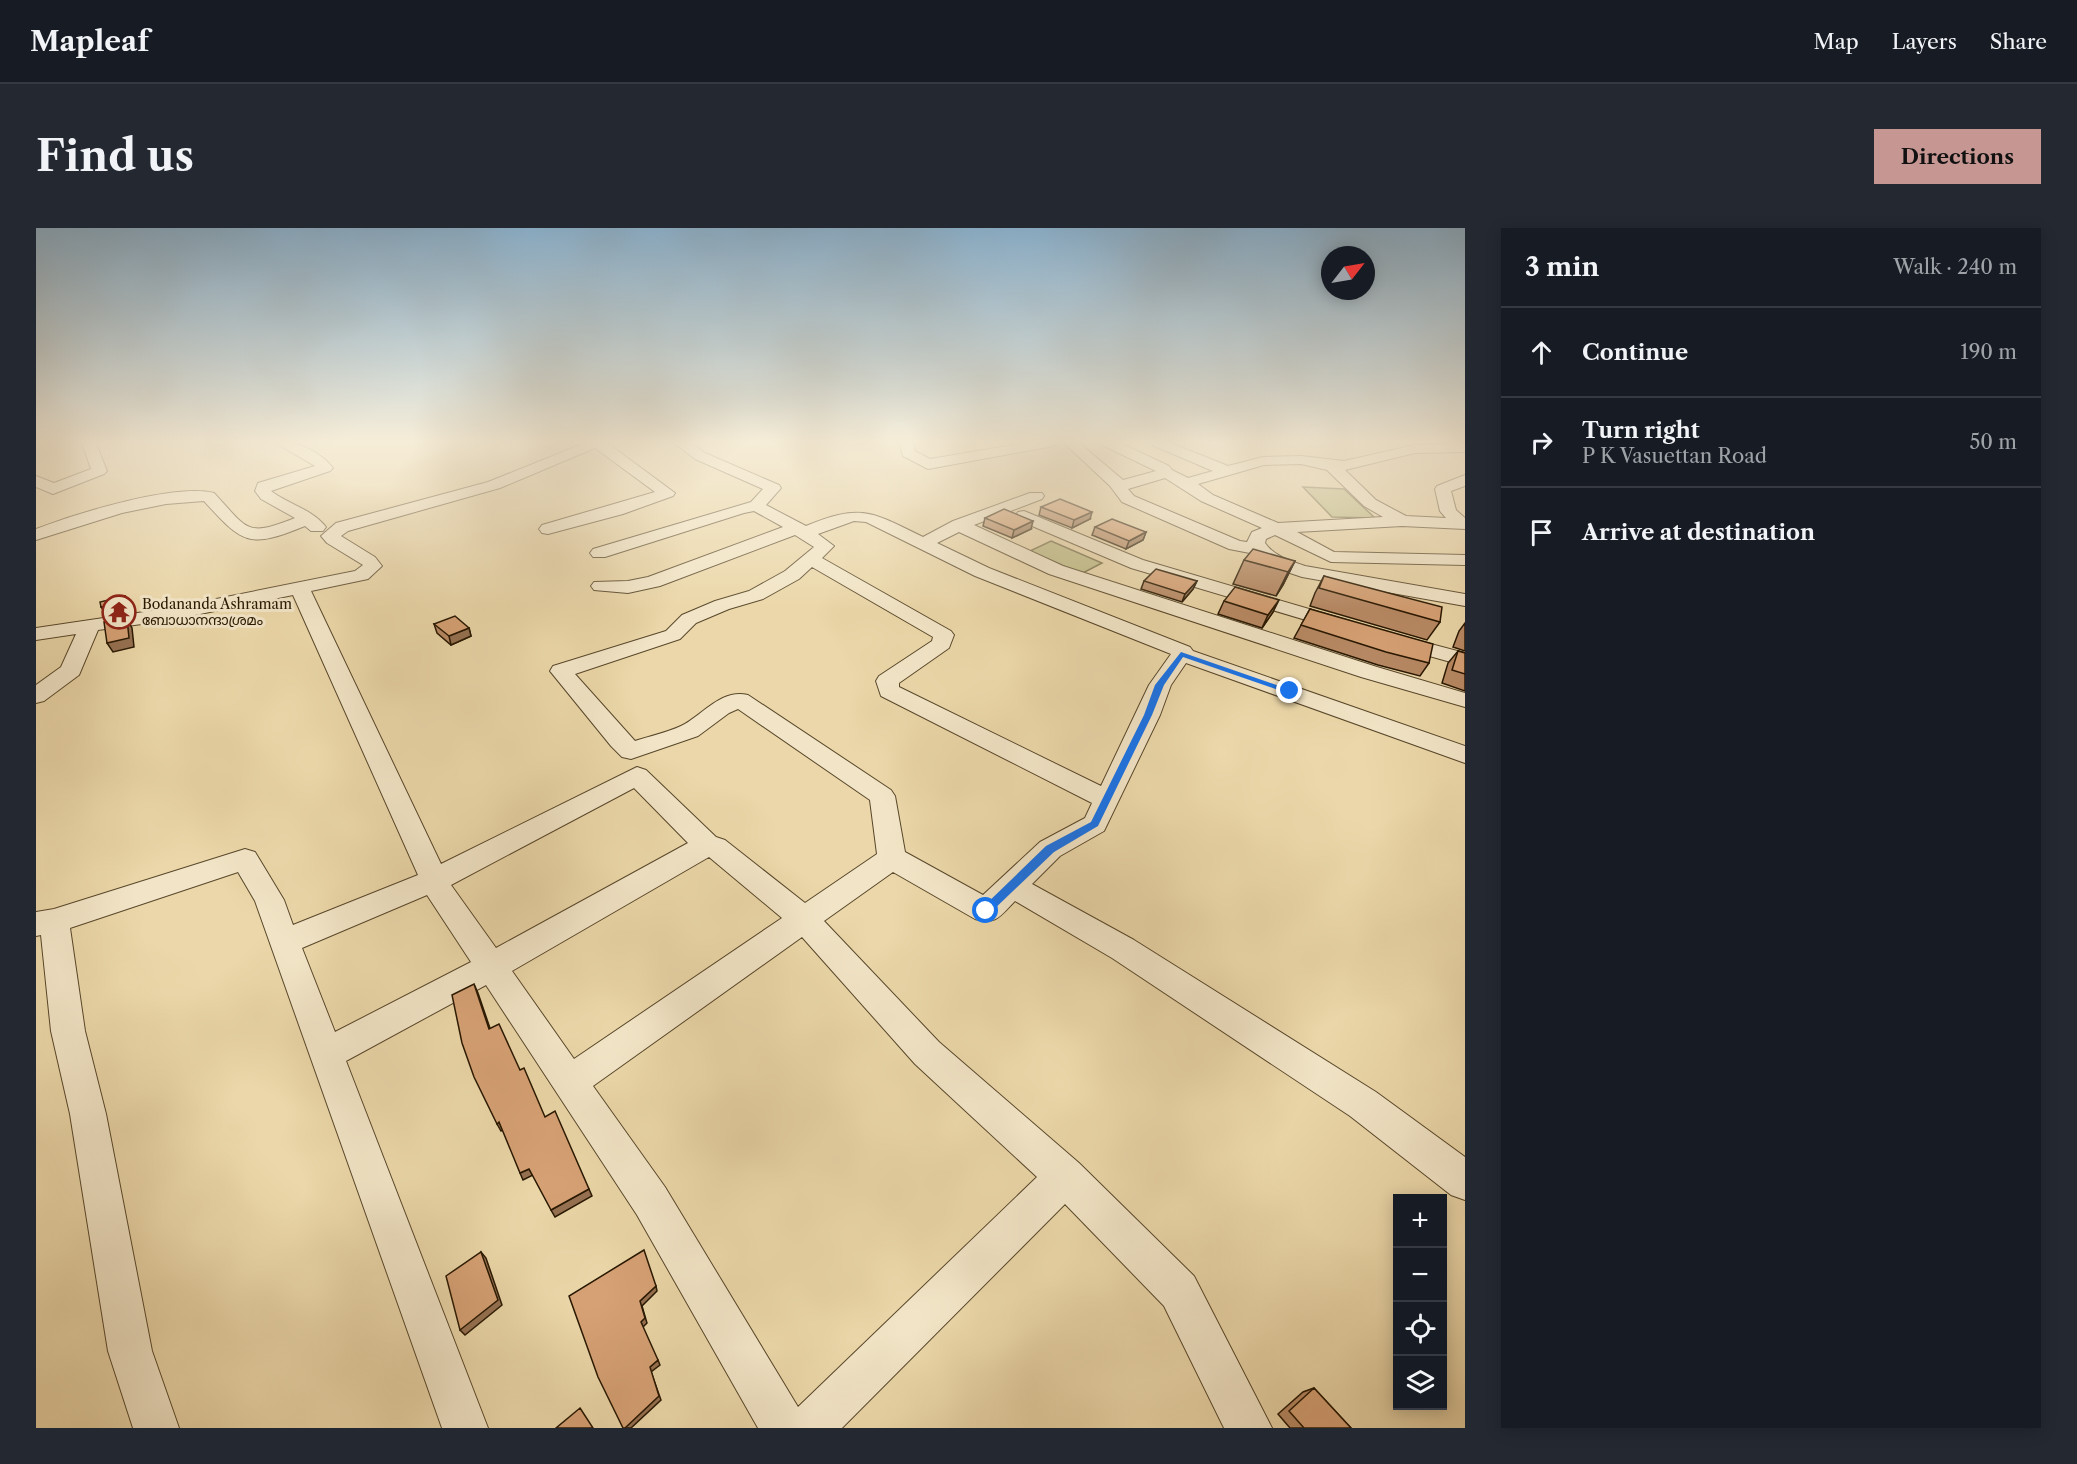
<!DOCTYPE html>
<html lang="en">
<head>
<meta charset="utf-8">
<style>
	:root { --surface:#171b24; --page:#242831; --text:#f1f3f6; --muted:#9ea1a6; --line:#363941; --accent:#c59692 }
	body { margin:0; font-family:"Libre Caslon Text","Noto Sans Malayalam",serif; background:var(--page); color:var(--text) }
	.controls { position:absolute; right:18px; bottom:18px; display:grid; overflow:hidden; border-radius:0px; box-shadow:0 3px 15px #0003 }
	.controls button { width:54px; height:54px; display:grid; place-items:center; padding:0; border:0; border-bottom:2px solid var(--line); background:var(--surface); color:var(--text); font:30px sans-serif }
	.compass { position:absolute; left:1285px; top:18px; width:54px; height:54px; border-radius:50%; background:var(--surface); box-shadow:0 3px 15px #0003; rotate:59deg }
	.stop { position:absolute; width:18px; height:18px; margin:-14px; border:4px solid #1a73e8; border-radius:50%; background:#fff }
	.stop.end { background:#1a73e8; border-color:#fff; box-shadow:0 2px 6px #0008 }
	.list { margin:0; padding:0; list-style:none }
	h2 { display:flex; justify-content:space-between; align-items:center; height:78px; margin:0; padding:0 24px; font-size:26px }
	h2 small { font-size:20px; font-weight:400; color:var(--muted) }
	.list li { display:grid; grid-template-columns:39px 1fr auto; gap:18px; align-items:center; box-sizing:border-box; height:90px; padding:0 24px; border-top:2px solid var(--line) }
	.list b { display:block; font-size:22px; white-space:nowrap }
	.list p { margin:0; font-size:20px; white-space:nowrap; color:var(--muted) }
	.list em { font-size:20px; font-style:normal; color:var(--muted) }
	.icon { flex:none; width:33px; height:33px; fill:none; stroke:currentColor; stroke-width:2; stroke-linecap:round; stroke-linejoin:round }
	.map { position:relative; flex:none; width:1429px; height:1200px; overflow:hidden; border-radius:0px }
	header { display:flex; align-items:center; gap:36px; box-sizing:border-box; height:84px; padding:0 30px; background:var(--surface); border-bottom:2px solid var(--line) }
	header strong { font-size:28px }
	nav { display:flex; gap:33px; margin-inline-start:auto; font-size:21px }
	.intro { display:flex; align-items:center; justify-content:space-between; box-sizing:border-box; height:144px; padding:0 36px }
	h1 { margin:0; font-size:42px }
	.button { padding:15px 27px; border-radius:0px; background:var(--accent); color:#111; font-size:21px; font-weight:700 }
	main { display:flex; gap:36px; padding:0 36px }
	aside { flex:1; background:var(--surface); border-radius:0px; box-shadow:0 3px 15px #0003 }
	.map>svg:first-child { display:block }
	.green { fill:#bebc83; stroke:#726a42; stroke-width:1.5 }
	.lines { fill:none; stroke-linecap:round; stroke-linejoin:round }
	.minor-casing { stroke:#58472a; stroke-width:2 }
	.minor { fill:#f2e5c7; fill-rule:evenodd }
	.wall { fill:#b88a65; stroke:#271700; stroke-width:1.5 }
	.shaded-wall { fill:#967152; stroke:#271700; stroke-width:1.5 }
	.building { fill:#d6a175; stroke:#271700; stroke-width:1.5 }
	.route { fill:#1a73e8 }
	.labels { text-anchor:middle; stroke-width:6; stroke-linejoin:round; paint-order:stroke }
	.far-poi-label { font-size:14px; fill:#271700; stroke:#f2e5c7; text-anchor:start }
</style>
</head>
<body>
<header>
<strong>Mapleaf</strong>
<nav><a>Map</a><a>Layers</a><a>Share</a></nav>
</header>
<div class="intro"><h1>Find us</h1><a class="button">Directions</a></div>
<main>
<div class="map">
<svg width="1429" height="1200" viewBox="0 0 1429 1200">
	<rect width="100%" height="100%" fill="#ebd7a9"/>
	<filter id="stains"><feTurbulence type="fractalNoise" baseFrequency=".00333" numOctaves="4"/><feColorMatrix values="0 0 0 0 .2 0 0 0 0 .09 0 0 0 0 .02 0 0 0 .5 -.17"/></filter>
	<radialGradient id="worn" r=".72"><stop offset=".6" stop-color="#630" stop-opacity="0"/><stop offset="1" stop-color="#630" stop-opacity=".3"/></radialGradient>
	<path class="green" d="M1267,259L1308,261L1339,290L1296,289Z
		M1015,313L1066,335L1045,346L994,323Z"/>
	<g class="lines">
		<defs>
			<path id="minor" d="M48,214H62L61,218L71,243L68,246L17,266L0,259V248L18,255L55,241L47,218Z
				M238,214C258,212 284,223 297,240L294,243L235,263C252,276 276,281 290,299L287,303H275L269,298C213,321 207,316 168,273L130,276L86,285L0,312V301C39,286 138,255 178,265C212,301 209,310 259,290L225,271L219,263L222,255L279,238Z
				M544,214H570L639,265L637,268L587,286L512,306L506,305L503,301L506,297L619,264L559,220L464,260L312,303L305,308L339,329L346,338L332,351L275,363L405,636L601,539L610,542L680,609L689,612L769,675L841,626L834,572L702,481L693,485L662,508L595,531L586,529L575,518L514,443L517,438L630,403L646,387L679,373L713,363L749,343L778,319L759,307L624,358L592,365L558,362L555,358L558,354L592,353L612,349L747,299L718,283L708,285L569,329H557L554,325L557,321L715,274L727,261L659,231L637,214H653L669,225L743,257L745,260L730,277L770,298C825,275 836,284 887,309L917,293L994,265H1006L1008,268L1006,271L938,297L1027,338L1341,439L1429,465V479L1325,449L1013,346L923,304L901,315L953,340L1154,419L1157,423L1429,518V535L1150,435L1135,457L1124,487L1068,603L1024,628L996,656L1098,712L1340,864L1429,929V972L1415,967L1314,888L1076,730L979,673C965,687 960,698 939,691L857,644L788,693L903,814L1043,935L1158,1048L1236,1200H1188L1128,1078L1029,976L806,1200H722L601,987L450,757L310,833L452,1200H406L219,673L202,644L34,700L49,803L70,886L116,1123L143,1200H97L72,1123L34,886L15,803L5,707L0,708V684L18,681L209,621L219,624L248,672L257,697L382,647L257,367L135,392L62,402L43,447L8,473L0,475V457L25,439L40,406L0,412V400L135,380L319,343L327,337L291,315L285,308L300,295L452,254L544,217ZM818,293L830,294L939,348L1135,426L1113,457L1065,558L863,459V455L913,420L918,407L915,403L786,330L798,318L782,306ZM776,339L897,409L896,413L843,448L840,453L845,468L1056,575L1049,590L1004,614L947,667L869,624L859,568L855,562L712,467C685,460 666,488 645,498C630,505 614,508 599,513L539,446L644,411L660,395L693,381L727,371L763,351ZM598,560L652,615L460,720L415,657ZM673,629L746,690L538,831L476,743ZM391,667L435,734L299,804L266,720ZM766,709L879,836L1001,949L762,1179L629,959L557,858Z
				M863,214H877L879,223L894,231L995,214H1025L1018,218L892,241L867,228Z
				M1027,214H1042L1087,252L1120,243L1066,217L1064,214H1082L1133,238L1136,242L1152,250L1177,243L1116,217L1114,214H1132L1192,238L1227,229L1265,228L1308,233L1379,217L1429,216V224L1379,225L1309,242L1340,272L1370,288L1410,290L1404,283L1399,261L1401,258L1429,247V258L1415,263L1420,282L1429,290V301L1366,298L1261,304L1298,324L1429,327V337L1295,334L1239,307L1230,311L1229,315C1238,328 1254,333 1269,338L1429,366V378L1266,349L1239,340L1219,326L1193,321L1086,274L1074,258ZM1265,236L1291,242L1328,278L1347,289L1242,295L1177,267L1162,256L1228,237ZM1129,250L1165,273L1226,300L1216,304L1211,314L1204,313L1098,268L1092,261Z
				M988,283L1107,332L1314,393L1317,397L1314,401H1300L1095,340L982,292L980,288L982,284Z
				M1361,407L1429,425V438L1354,417L1351,413L1354,409Z"/>
		</defs>
		<use href="#minor" class="minor-casing"/>
		<use href="#minor" class="minor"/>
	</g>
	<path class="wall" d="M1005,279L1054,291L1036,300L1003,287Z
		M949,290L995,301L976,310L947,298Z
		M1059,299L1110,304L1107,312L1090,321L1056,307Z
		M1208,332L1259,333L1247,357L1240,368L1197,356Z
		M1288,348L1404,394L1391,412L1274,378L1279,365Z
		M1108,353H1161L1157,361L1146,374L1105,361Z
		M1188,373L1237,384L1226,400L1182,386Z
		M1274,381L1393,435L1384,448L1342,437L1258,410Z
		M1429,395V423L1417,419L1423,403Z
		M398,396L433,400L435,408L415,417L401,405Z
		M1422,423L1429,425V463L1406,455L1412,435Z
		M1278,1160L1315,1200H1254L1242,1186L1267,1164Z"/>
	<path class="shaded-wall" d="M1056,284L1054,291L1036,300L1038,292Z
		M997,293L995,301L976,310L978,302Z
		M1110,304L1107,312L1090,321L1093,313Z
		M1259,333L1247,357L1240,368L1252,344Z
		M1161,353L1157,361L1146,374L1149,366Z
		M89,368L94,376L95,384L71,387L65,379Z
		M1243,372L1237,384L1226,400L1232,387Z
		M91,391L96,400L98,419L77,424L71,415Z
		M433,400L435,408L415,417L413,408Z
		M438,756L442,765L457,809L453,801Z
		M463,894L467,902L465,903L461,896Z
		M493,941L497,947L487,952L484,945Z
		M553,961L556,968L519,989L515,982Z
		M445,1024L450,1030L466,1077L429,1107L424,1102Z
		M620,1058L621,1063L606,1078L611,1095L607,1099L605,1094L604,1073Z
		M622,1132L624,1137L615,1144L625,1172L595,1200H589L614,1139Z"/>
	<path class="building" d="M1024,271L1056,284L1038,292L1005,279Z
		M968,281L997,293L978,302L949,290Z
		M1076,291L1110,304L1093,313L1059,299Z
		M1217,321L1259,333L1252,344L1208,332Z
		M1120,341L1161,353L1149,366L1108,353Z
		M1288,348L1406,379L1404,394L1283,360Z
		M1199,359L1243,372L1232,387L1188,373Z
		M89,368V375L65,379L64,374Z
		M1274,381L1397,416L1393,435L1350,424L1265,397Z
		M419,388L433,400L413,408L398,396Z
		M91,391L93,410L71,415L68,394Z
		M1422,423L1429,425V446L1416,442Z
		M438,756L453,801L463,796L484,842L488,840L509,889L519,883L553,961L515,982L493,941L484,945L463,894L461,896L438,849L426,815L416,767Z
		M608,1022L620,1058L604,1073L609,1090L605,1094L622,1132L614,1139L623,1168L589,1200H587L562,1149L533,1068Z
		M445,1024L462,1072L424,1102L410,1048Z
		M1278,1160L1315,1200H1268L1253,1183Z
		M544,1180L557,1200H520Z"/>
	<linearGradient id="sky" x2="0" y2="1"><stop stop-color="#8bb5d4"/><stop offset="0.56" stop-color="#f6edd8"/><stop offset="1" stop-color="#f6edd8" stop-opacity="0"/></linearGradient>
	<rect width="1429" height="382" fill="url(#sky)"/>
	<path class="route" d="M1145,424L1258,463L1251,465L1147,429L1128,457L1116,487L1062,598L1018,624L953,686H946V680L1010,618L1055,594L1108,487L1119,457Z"/>
	<defs>
		<symbol id="temple-ring" viewBox="-11 -11 22 22"><circle r="9.5" fill="#f2e5c7" stroke="#8f2418" stroke-width="1.5"/><path d="M0-6L5-2H3V0L6.5 2.5H4V6H1.5V3h-3V6H-4V2.5H-6.5L-3 0V-2H-5Z" fill="#8f2418"/></symbol>
	</defs>
	<g fill-rule="evenodd">
		<use href="#temple-ring" x="64" y="365" width="38" height="38"/>
	</g>
	<g class="labels">
		<g class="far-poi-label">
			<text x="106" y="381">Bodananda Ashramam<tspan x="106" dy="16">ബോധാനന്ദാശ്രമം</tspan></text>
		</g>
	</g>
	<rect width="100%" height="100%" filter="url(#stains)"/>
	<rect width="100%" height="100%" fill="url(#worn)"/>
</svg>
<div class="controls">
<button>+</button>
<button>−</button>
<button><svg class="icon" aria-label="locate" viewBox="0 0 24 24"><circle cx="12" cy="12" r="6"/><path d="M12 2v4M12 18v4M2 12h4M18 12h4"/></svg></button>
<button><svg class="icon" aria-label="layers" viewBox="0 0 24 24"><path d="M12 4l9 5-9 5-9-5zM3 14l9 5 9-5"/></svg></button>
</div>
<svg class="compass" viewBox="-18 -18 36 36"><path d="M0-13l5 13h-10z" fill="#e53935"/><path d="M0 13l5-13h-10z" fill="#9ea1a6"/></svg>
<div class="stop" style="left:950px;top:683px"></div>
<div class="stop end" style="left:1254px;top:463px"></div>
</div>
<aside>
<h2>3 min<small>Walk · 240 m</small></h2>
<ul class="list">
<li><svg class="icon" aria-label="ahead" viewBox="0 0 24 24"><path d="M12 20V5M6 11l6-6 6 6"/></svg><div><b>Continue</b></div><em>190 m</em></li>
<li><svg class="icon" aria-label="right" viewBox="0 0 24 24"><path d="M7 20v-9h11M14 6l5 5-5 5"/></svg><div><b>Turn right</b><p>P K Vasuettan Road</p></div><em>50 m</em></li>
<li><svg class="icon" aria-label="arrive" viewBox="0 0 24 24"><path d="M6 21V4h12l-3 4 3 4H6"/></svg><div><b>Arrive at destination</b></div></li>
</ul>
</aside>
</main>
</body>
</html>
